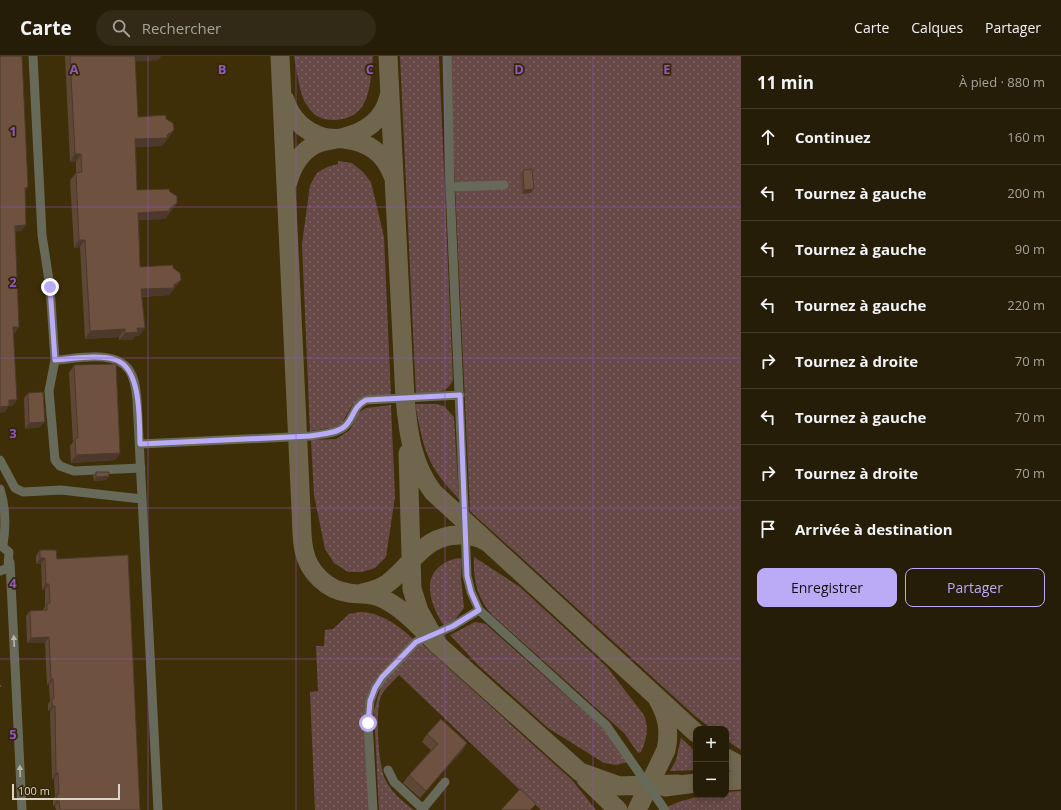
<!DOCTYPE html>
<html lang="fr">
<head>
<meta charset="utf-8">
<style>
	:root { --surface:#261d08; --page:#322a16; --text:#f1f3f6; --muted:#a4a29c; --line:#423b29; --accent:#bbaaf6 }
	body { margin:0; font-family:"Open Sans",sans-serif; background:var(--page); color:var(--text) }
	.controls { position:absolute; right:12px; bottom:12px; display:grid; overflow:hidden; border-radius:8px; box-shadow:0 2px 6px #0003 }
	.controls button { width:36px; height:36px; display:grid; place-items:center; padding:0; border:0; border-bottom:1px solid var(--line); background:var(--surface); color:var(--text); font:20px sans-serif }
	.scale { position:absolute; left:12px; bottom:10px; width:108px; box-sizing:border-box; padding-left:4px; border:2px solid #ddd5c5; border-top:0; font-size:11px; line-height:14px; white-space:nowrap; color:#ddd5c5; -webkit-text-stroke:3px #33270a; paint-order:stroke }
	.stop { position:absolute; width:12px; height:12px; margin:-9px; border:3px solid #bbaaf6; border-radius:50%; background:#fff }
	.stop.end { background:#bbaaf6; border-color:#fff; box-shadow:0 1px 4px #0008 }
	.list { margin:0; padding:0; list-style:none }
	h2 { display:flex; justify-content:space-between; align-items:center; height:52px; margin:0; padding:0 16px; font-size:17px }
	h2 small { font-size:13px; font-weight:400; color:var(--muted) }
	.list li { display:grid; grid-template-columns:26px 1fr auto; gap:12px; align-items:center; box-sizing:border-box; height:56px; padding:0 16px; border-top:1px solid var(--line) }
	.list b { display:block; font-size:15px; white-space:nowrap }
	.list em { font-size:13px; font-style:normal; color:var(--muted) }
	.actions { display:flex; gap:8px; padding:12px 16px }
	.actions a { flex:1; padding:9px 0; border:1px solid var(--accent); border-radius:8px; text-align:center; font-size:14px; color:var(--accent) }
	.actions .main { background:var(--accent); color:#111 }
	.icon { flex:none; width:22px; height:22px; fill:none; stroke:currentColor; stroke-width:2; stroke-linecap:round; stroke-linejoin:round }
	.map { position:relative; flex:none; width:741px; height:754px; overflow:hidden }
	header { display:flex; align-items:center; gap:24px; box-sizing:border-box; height:56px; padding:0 20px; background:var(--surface); border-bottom:1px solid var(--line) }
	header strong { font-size:19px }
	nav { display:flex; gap:22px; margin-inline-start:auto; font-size:14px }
	.search { width:280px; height:36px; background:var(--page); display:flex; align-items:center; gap:10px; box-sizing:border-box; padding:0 14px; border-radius:22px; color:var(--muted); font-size:15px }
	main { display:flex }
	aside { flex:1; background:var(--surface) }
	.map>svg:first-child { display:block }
	.built { fill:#3e2f08; fill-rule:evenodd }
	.grass { fill:url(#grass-dots) }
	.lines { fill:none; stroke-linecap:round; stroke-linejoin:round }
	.taxiway { stroke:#70664e; stroke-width:19 }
	.path { stroke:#72674f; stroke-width:1.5; stroke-dasharray:4 2; stroke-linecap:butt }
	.minor { stroke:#676a59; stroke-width:9 }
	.wall { fill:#5f4736 }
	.shaded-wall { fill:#4d392c }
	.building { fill:#6e523f; stroke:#4d392c }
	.oneway { fill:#bab5a5 }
	.route { stroke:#bbaaf6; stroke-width:5 }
	.grid { fill:none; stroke:#9456c0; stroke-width:1; stroke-opacity:0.55 }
	.grid-label { font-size:13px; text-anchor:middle; font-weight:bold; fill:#9456c0; stroke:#33270a; stroke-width:3.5; stroke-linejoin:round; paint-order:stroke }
</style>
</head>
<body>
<header>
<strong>Carte</strong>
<div class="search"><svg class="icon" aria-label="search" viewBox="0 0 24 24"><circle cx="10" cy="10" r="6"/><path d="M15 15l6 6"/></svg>Rechercher</div>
<nav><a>Carte</a><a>Calques</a><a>Partager</a></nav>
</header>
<main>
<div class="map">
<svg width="741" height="754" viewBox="0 0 741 754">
	<defs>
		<pattern id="grass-dots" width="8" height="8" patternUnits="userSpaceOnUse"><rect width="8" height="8" fill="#674a47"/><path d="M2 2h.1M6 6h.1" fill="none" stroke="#7c6360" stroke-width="1.8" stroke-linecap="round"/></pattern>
	</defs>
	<rect width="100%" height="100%" fill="#33270a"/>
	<path class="built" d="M0,0H741V754H0ZM696,673H726V739H696Z"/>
	<path class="grass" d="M294,0H373C370,29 371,64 333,64C320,64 313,59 306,48C299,37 297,13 294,0Z
		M400,0H439L453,324C447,339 430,337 416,339Z
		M449,0H741V694L726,684V673H712L695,660L470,455Z
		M338,105L352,107L363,116L371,126L384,181L391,340L359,343L351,351L342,367L337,371L310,375L302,188L310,129L317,117L327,111L338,108Z
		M415,348H436L444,350L454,361L459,443C426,409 424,394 415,348Z
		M391,349L395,441L386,501L375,512L362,516H348L334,507L325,493L314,439L311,384L336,383L350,374L358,357L366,352Z
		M474,501L520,531L607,611L644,659C649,672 647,683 641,696L638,697L624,677L492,559C477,542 473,524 474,501Z
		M458,502L462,503L461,522L464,552L454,565L444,570C427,544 419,511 458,502Z
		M360,556C380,556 402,571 416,586L370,645L373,754H315L310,636L318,635L316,590H324L325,574L333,573L349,558Z
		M475,566L486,568L490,572L603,672L614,685L628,706L616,709L604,707L548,672L478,609L450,579Z
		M420,586L572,724L596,754H541L399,619C393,626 385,632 381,640C375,653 378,709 385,723C391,736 403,746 414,754H379L374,655L381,630Z
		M681,682L696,696V714L670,715L676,704Z
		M741,735V754H663C680,742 706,739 726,739V736Z"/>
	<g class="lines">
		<path class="taxiway" d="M280,0L301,454C302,467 301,481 304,494C308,515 326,534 349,537C360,539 369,537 379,541C402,550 421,573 438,589
			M388,0L405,342C408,376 412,408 433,436L696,677
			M285,44C291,62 303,75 323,81C329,83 338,82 344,83C369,86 384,97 393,120
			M288,126C292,111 300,97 314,89C322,85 332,84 341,82C364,77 384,64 389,40
			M408,397L412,533L419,555L438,589L580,716L619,730L678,728
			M362,537C371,535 380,533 388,527C413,508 425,477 462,479C471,480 477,480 485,485
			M726,702L741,710
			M586,723L618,754
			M726,725L741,724
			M665,731L696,727
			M637,754L666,694C670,676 668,661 658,644"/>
		<path class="path" d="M0,630H1"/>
		<path class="minor" d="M33,0L42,179L50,231L55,304C76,303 115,293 129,314C135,322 136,334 137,344L158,754
			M447,0L450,131L467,520L471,536L479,554L606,669L665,754
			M450,131L504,129
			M55,304L49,335L55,404L60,410L74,415L141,412
			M140,388L310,380C320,378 335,378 344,371C354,363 352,351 366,344L460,339
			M0,404L15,432L23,436L61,434L142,443
			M0,433C6,452 6,470 3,489
			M0,489L9,496L8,512L0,515
			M10,506L22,754
			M388,714L394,726L423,753
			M373,754L368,667L370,645L375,632L383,621L416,586L453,570L479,554
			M422,754L445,726"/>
	</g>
	<path class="wall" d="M65,0H161L158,4L135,5L138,61L166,63L174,74L162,90L136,91L137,134L170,136L177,147L165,163L139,164L140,211L173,212L181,224L169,239L142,241L145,272L139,280H135L132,284H119V281L85,283L80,191L74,192L70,124L76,117V106H70Z
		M523,114L534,133L531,137L522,138L520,118Z
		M74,309L120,397L115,404L71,407L70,390L73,386L69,317Z
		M28,337L40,371L25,373L24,342Z
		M96,416L109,420L106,424L94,425L93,420Z
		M40,494L57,503L140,754H56L55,750H53V744L55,740L54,723H52L50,655H48V648L50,645L49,629H47L45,587H27L26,560L30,555L43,554L45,550V533L42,534L41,508H36V500Z
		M427,678L467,687L462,695L420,742L403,727L409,719L431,694L422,686Z"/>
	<path class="shaded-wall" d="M133,0H161L158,4L129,6Z
		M174,74L162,90L130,91L135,83L167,79Z
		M75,98H81L76,106H70Z
		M28,131L24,137L25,132Z
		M534,133L531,137L522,138L524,134Z
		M177,147L165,163L133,164L138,157L170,152Z
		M26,169L22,175L10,176L15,170Z
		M79,184H85L80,191L74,192Z
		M181,224L169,239L136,241L141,233L174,229Z
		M13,271H19L15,277H9Z
		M137,272H145L139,280H135L132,284H119L125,277Z
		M125,273L119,281L85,283L90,275Z
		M9,344H17L13,350H5Z
		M9,350L5,356L0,357V351Z
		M45,366L40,371L25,373L29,367Z
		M120,397L115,404L71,407L76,399Z
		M109,420L106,424L94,425L96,421Z
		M40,502H45L41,508H36Z
		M46,528H49L45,533L42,534Z
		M49,581L45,587H27L31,582Z
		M51,623H53L49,629H47Z
		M52,650H55L50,655H48Z
		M467,687L462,695L420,742L426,735Z
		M56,717H58L54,723H52Z
		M57,745H59L55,750H53Z"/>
	<path class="building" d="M0,0H22L28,131L25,132L26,169L15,170L19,271H13L17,344H9V350L0,351Z
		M70,0H135L138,61L166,59V63L173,67L174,74L167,79V82L135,83L137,134L169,133L170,136L177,140V147L170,152V155L138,157L140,211L173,209V212L180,217L181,224L174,229V232L141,233L145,272H137L138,276L125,277V273L90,275L85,184H79L76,117L82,116L81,98H75Z
		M532,113L534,133L524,134L523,114Z
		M116,308L120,397L76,399L75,383L78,382L74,309Z
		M43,336L45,366L29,367L28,337Z
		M96,416H109V420L96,421Z
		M40,494H56L57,503L128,499L140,754H60L59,745H57V738H59L58,717H56L55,650H52V643L54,642L53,623H51L49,581L31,582L30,555L47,554V548L50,547L49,528H46L45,502H40Z
		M441,663L467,687L426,735L409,719L438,688L427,678Z
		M520,733L536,748L530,754H501Z"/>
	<defs><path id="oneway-solid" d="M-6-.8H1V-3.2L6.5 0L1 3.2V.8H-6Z"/></defs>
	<g class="oneway">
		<use href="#oneway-solid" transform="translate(14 585) rotate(-93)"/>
		<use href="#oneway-solid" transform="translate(20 715) rotate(-92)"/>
	</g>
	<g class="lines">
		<path class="route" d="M50,231L55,304C72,303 100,298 116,304C142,313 139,366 140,388L310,380C320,378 335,378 344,371C354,363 352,351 366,344L460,339L467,520L471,536L479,554L453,570L416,586L382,621L375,632L370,645L368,667"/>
	</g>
	<path class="grid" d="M148,0V754M296,0V754M445,0V754M593,0V754M0,151H741M0,302H741M0,452H741M0,603H741"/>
	<g class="grid-label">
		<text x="74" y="18">A</text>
		<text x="222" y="18">B</text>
		<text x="370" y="18">C</text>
		<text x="519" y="18">D</text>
		<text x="667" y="18">E</text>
		<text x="13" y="80">1</text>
		<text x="13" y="231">2</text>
		<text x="13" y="382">3</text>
		<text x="13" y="532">4</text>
		<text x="13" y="683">5</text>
	</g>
</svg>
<div class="controls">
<button>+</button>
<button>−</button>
</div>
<div class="scale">100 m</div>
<div class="stop" style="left:368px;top:667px"></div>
<div class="stop end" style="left:50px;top:231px"></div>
</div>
<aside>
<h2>11 min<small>À pied · 880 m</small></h2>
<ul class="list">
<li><svg class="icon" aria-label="ahead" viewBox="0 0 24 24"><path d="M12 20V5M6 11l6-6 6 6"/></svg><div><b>Continuez</b></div><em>160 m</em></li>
<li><svg class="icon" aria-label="left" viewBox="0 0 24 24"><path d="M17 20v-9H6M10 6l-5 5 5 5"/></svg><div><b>Tournez à gauche</b></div><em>200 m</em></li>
<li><svg class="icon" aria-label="left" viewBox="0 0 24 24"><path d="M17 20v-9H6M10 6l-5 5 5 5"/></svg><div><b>Tournez à gauche</b></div><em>90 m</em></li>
<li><svg class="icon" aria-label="left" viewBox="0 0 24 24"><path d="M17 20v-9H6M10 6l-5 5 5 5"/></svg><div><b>Tournez à gauche</b></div><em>220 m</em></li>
<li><svg class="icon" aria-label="right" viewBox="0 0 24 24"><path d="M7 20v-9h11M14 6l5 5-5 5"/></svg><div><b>Tournez à droite</b></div><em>70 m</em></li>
<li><svg class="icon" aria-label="left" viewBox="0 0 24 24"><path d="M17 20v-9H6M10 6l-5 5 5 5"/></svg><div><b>Tournez à gauche</b></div><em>70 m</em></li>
<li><svg class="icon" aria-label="right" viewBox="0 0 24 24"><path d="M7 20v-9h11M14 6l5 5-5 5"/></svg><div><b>Tournez à droite</b></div><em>70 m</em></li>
<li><svg class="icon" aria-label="arrive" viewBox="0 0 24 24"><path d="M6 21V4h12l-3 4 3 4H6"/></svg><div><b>Arrivée à destination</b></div></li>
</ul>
<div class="actions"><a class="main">Enregistrer</a><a>Partager</a></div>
</aside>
</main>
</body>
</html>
